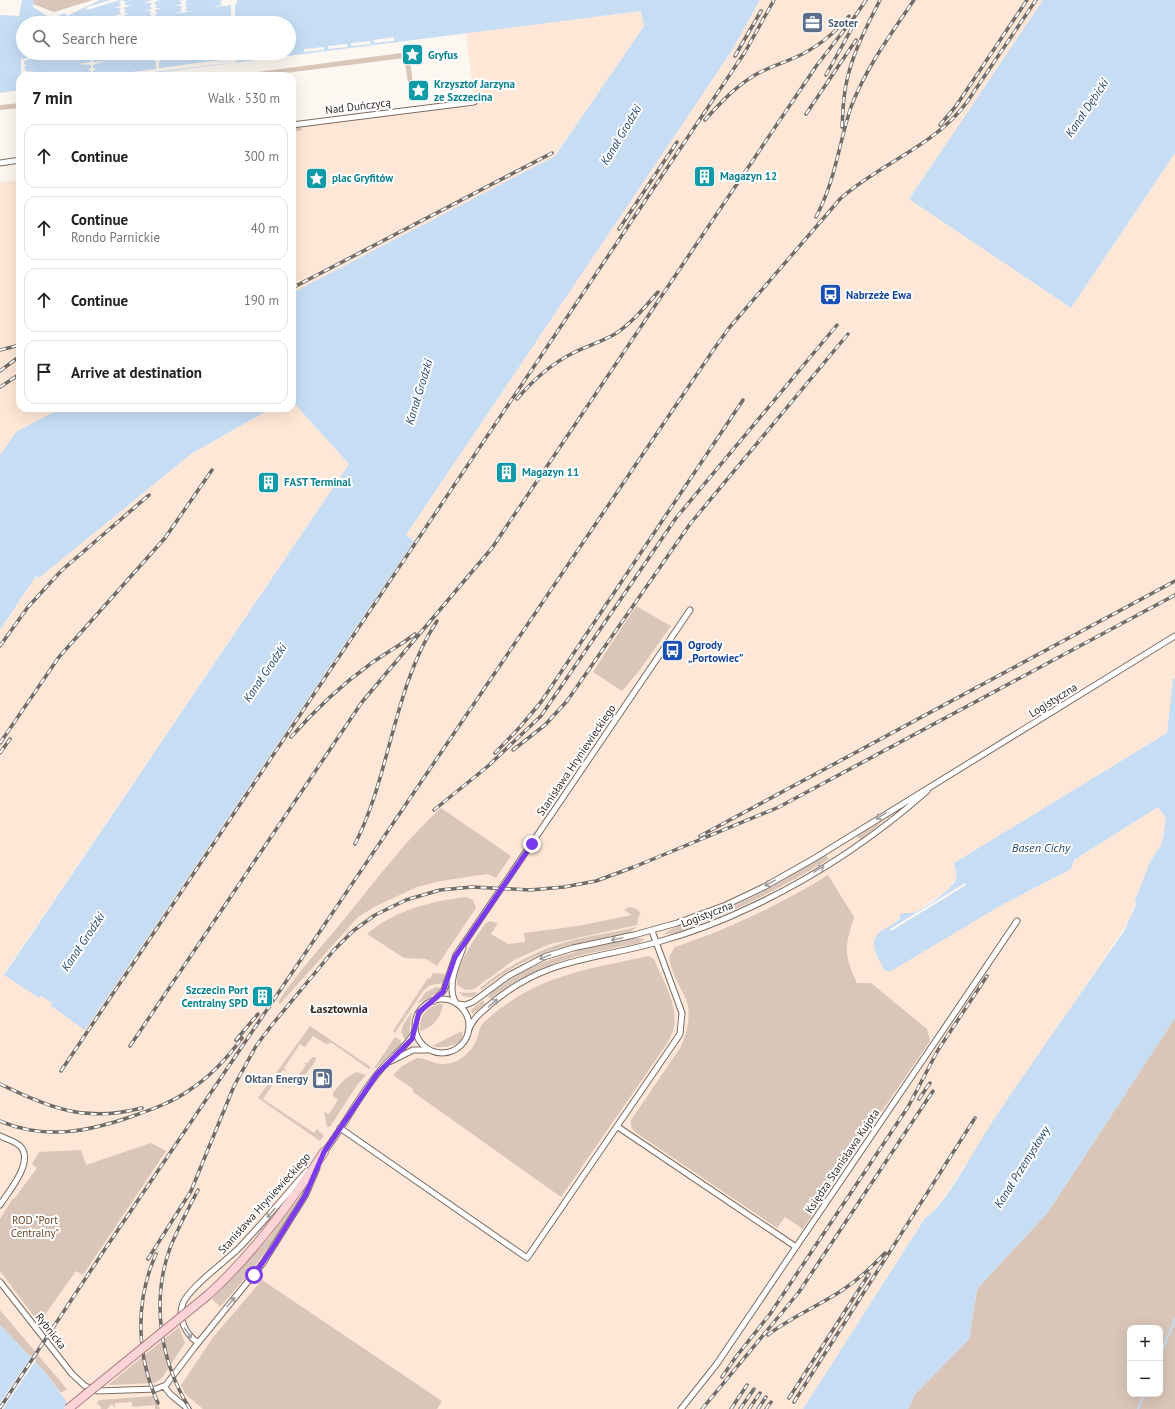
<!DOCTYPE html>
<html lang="en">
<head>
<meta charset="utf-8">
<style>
	:root { --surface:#fff; --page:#f2f2f2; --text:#222; --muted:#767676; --line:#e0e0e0 }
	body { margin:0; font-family:"PT Sans",sans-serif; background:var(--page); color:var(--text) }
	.controls { position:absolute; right:12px; bottom:12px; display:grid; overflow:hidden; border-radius:8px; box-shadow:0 4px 16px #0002 }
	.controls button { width:36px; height:36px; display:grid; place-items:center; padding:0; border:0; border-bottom:1px solid var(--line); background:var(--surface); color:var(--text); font:20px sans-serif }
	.stop { position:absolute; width:12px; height:12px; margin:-9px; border:3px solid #7c3aed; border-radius:50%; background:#fff }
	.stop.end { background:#7c3aed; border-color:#fff; box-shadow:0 1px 4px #0008 }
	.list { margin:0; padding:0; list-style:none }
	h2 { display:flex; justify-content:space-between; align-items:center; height:52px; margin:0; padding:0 16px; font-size:17px }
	h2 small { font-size:13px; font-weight:400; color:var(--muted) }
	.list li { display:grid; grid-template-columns:26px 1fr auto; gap:12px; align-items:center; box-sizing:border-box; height:64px; margin:0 8px 8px; padding:0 8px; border:1px solid var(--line); border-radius:12px }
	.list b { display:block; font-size:15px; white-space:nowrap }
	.list p { margin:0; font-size:13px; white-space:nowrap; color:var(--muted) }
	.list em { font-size:13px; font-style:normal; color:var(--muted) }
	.icon { flex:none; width:22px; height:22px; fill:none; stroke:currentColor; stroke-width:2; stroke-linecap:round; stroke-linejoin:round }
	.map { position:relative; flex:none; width:1175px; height:1409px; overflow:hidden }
	.search { position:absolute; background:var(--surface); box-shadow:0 4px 16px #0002; left:16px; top:16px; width:280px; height:44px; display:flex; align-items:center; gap:10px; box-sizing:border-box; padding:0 14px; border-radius:22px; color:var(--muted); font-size:15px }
	.panel { position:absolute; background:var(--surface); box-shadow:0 4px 16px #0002; left:16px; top:72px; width:280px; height:340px; border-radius:12px }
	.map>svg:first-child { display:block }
	.built { fill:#fee7d6 }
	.green { fill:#d9c6b8; fill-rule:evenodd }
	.water { fill:#c6ddf4; fill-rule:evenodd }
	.pier { fill:#fdf7f2 }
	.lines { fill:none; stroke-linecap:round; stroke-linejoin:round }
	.stream { stroke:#c6ddf4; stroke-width:2 }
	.street-casing { stroke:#7b6d63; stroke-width:7 }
	.primary-casing { stroke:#b38688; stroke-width:10 }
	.street { stroke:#fff; stroke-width:5 }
	.primary { stroke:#fcd4d7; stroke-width:8 }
	.rail-casing { stroke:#726c68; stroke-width:3.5 }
	.rail { stroke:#fff; stroke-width:2; stroke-dasharray:6; stroke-linecap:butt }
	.primary-bridge-casing { stroke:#b38688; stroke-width:10; stroke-linecap:butt }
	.primary-bridge { stroke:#fcd4d7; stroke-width:8 }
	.oneway { stroke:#a29f9d }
	.route { stroke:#7c3aed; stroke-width:5 }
	.labels { text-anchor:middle; stroke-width:4; stroke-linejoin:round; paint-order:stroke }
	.service-label { font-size:11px; font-weight:bold; fill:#4e5e75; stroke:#fff; text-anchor:start }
	.culture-label { font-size:11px; font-weight:bold; fill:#0d838f; stroke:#fff; text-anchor:start }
	.street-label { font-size:11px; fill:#302a26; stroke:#fff }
	.transit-label { font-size:11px; font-weight:bold; fill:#164399; stroke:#fff; text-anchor:start }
	.park-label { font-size:11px; fill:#6f4929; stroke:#fff }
	.water-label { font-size:12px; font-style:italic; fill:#274b6c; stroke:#fff }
	.neighbourhood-label { font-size:12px; font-weight:bold; fill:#382d24; stroke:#fff }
</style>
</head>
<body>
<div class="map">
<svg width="1175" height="1409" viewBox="0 0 1175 1409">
	<rect width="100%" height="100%" fill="#fdf7f2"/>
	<path class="built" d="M760,0H1043L909,199L1071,308L1175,153V679L1173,680L1167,733L955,863L956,879L949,889L917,911L911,913H904L893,925L879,932L1000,906L1071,869L1074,860L1158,807L1166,819L1162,843L1150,862L1129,921L941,1202L930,1215L925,1218L803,1409H72L61,1393L67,1389L0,1310V630L36,576L39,578L191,454L272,408H292V401L349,464L4,974L39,998L41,995L52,1003L51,1006L414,541L406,535L731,52Z
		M642,11L644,26L555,156L292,293V148L295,132L302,129L301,127L366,118L396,112L475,106L466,33Z
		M20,180V408H61L16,432L0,455V182Z"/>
	<path class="green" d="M34,0H93L54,12L33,4Z
		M409,52L414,94H410L404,58L262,76H236V75Z
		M20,103V108L0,110V105Z
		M301,127L302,130L295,132L296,143L292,148V128Z
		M636,606L671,626L639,671L622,691L593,672Z
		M441,808L511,856L496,878L487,874L441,881L417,887L376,906L358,917L280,1004L278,1002C299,970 326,942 350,912C379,876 407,839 441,808Z
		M886,819L860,840L857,836Z
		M826,855L829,859C786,885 743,908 696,925C687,929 674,935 664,934C674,925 719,911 735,905C767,891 796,873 826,855Z
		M828,875L854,917C845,947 843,953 857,983H871L927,1029L930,1041L873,1124L866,1125L863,1128L864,1136L803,1229L785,1217L777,1228L635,1132L631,1127V1120L680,1048C687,1034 691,1018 687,1002C683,991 667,966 670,955C671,953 674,949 675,947C730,928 778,906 828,875Z
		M467,897L473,900L476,908L437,966L426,959L404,958L367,934C395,910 431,901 467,897Z
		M629,907L637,909L641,914L639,915L637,925L550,944L514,960L474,989L465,990L457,985C456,963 473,942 485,924L489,921L498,923L491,934L508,944L525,942L524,933L578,926L632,915L624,910Z
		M637,927L630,932C569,946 533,948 482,990L480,988C508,965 539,949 573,940C595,935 616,932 637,927Z
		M636,938L645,939L639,943C580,955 539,961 490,999L488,996C530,958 583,950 636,938Z
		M648,956L654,959C663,981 680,1007 673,1031C671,1037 667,1043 664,1048L561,1197L413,1092V1089L393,1075L402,1066L417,1058C424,1058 429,1061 435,1063C452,1067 467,1058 475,1043C479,1036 478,1029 483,1023C536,975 581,971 648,956Z
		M433,973L444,974L446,976L444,983L430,985L423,991L395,1033L393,1031L428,978L430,979Z
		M436,987L442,988C437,995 424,1000 417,1004L426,992Z
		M459,992L466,993L476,992L477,994C472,999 463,998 459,992Z
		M483,1000L485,1004L473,1014L471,1010Z
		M443,1004C441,1017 433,1028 420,1031C419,1017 427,1004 443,1004Z
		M412,1012L409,1034L406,1040C396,1030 406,1021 412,1012Z
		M1175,1018V1409H908L915,1394L969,1339L977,1289L1048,1212ZM1130,1328H1160V1394H1130Z
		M310,1026L372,1068L369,1069L332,1043L326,1044L313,1036L305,1047L300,1044L284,1068L287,1072L283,1070L263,1099L314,1133L317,1129L324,1136L320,1141L258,1098Z
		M462,1031C467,1045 442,1050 432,1046Z
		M395,1037L400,1040L402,1044L373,1070Z
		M312,1057H315L316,1060L310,1069H309L302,1081H300L297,1078L306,1065L304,1063H308Z
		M357,1072L366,1075L357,1085L330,1127H327L324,1112L329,1114L338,1100L333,1096V1093C341,1084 343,1078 357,1072Z
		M151,1143L166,1151L83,1275L76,1271L39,1323L0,1271V1219L13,1198L14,1199L37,1168L32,1164L39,1152L81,1150L86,1165Z
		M300,1196L274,1240L248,1275L220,1307L212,1299L269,1238Z
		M262,1280L442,1401L437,1409H203L185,1394L181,1385L214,1336Z
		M0,1310L67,1389L61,1393L45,1372L0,1325Z
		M179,1327L185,1343L162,1378L155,1383L108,1385Z
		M154,1396L160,1409H155V1405L132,1407V1402L115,1403V1408L112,1404L107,1409H100L102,1408L97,1403L99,1400Z"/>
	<path class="water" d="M22,0H34L33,7L52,19L65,13L67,16L100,0H760L731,52L406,535L414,541L85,1030L51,1006L52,1003L41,996L39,998L4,975L349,464L292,401V293L555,156L644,26L641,11L131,76H20V90L0,93V15L19,16ZM23,23H289V53H23Z
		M1043,0H1175V153L1071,308L909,199Z
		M61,408H272L191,454L39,578L36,576L0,630V455L16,432Z
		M1173,679H1175V1018L1048,1212L977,1289L969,1339L915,1394L908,1409H803L925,1218C946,1206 975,1147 991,1124C1034,1059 1080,995 1124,931L1136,905L1135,900L1150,862L1162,843L1166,819L1158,807L1074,860L1071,869L1000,906L891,971H885C879,959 866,942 881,931C887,927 894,924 900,919V914C905,912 910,914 915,912C925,908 953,889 956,879C957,874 955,868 954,863L1167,733Z
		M0,1325L45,1372L72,1409H0Z"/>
	<path class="pier" d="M110,0H120L87,10V7Z
		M121,0L126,2L124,5H131L123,8L126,10L124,13H131L124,15L126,18L124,21H131L117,23L121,21L119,19L121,16H113L121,14L119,11L121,8H113L121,6L119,3Z
		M152,0H162L156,1L154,4L157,5L155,8H162L155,10L157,13L155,16H162L144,19L152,17L150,14L151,11H144L152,9L150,6L152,3H144Z
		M182,0H187L185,2L186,4L193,3L185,5L187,8L185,11H193L174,14L182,11L180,9L182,6H174L182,4L180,1Z
		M222,0H238L235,5V21L238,20V23H225L231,21V5L212,8L222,5L220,2Z
		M394,37V41L374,43V40Z
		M370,41L371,44L351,46V43Z
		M347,44L348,47L328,49V46Z
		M324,47V50L304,52V49Z
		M91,53H93L96,56L93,58V62L105,61L93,65V68L96,69L93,71V76H91V71L88,70L91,68V65L79,64L91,62V58L88,57Z
		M156,53H171L159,56V59L161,60L159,62V68L221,60V54L219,53H237V60L236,63H230L121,76H98L156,69V62L153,61L156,60V56L144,55Z
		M36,57L24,61V64L27,65L24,67L26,71H36L26,72L24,76H21V59Z
		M965,883L966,885L891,931L890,929Z
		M32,1355L36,1360L3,1409H0V1403Z"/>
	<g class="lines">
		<path class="stream" d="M1160,1356L1175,1319
			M1138,1409L1144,1394"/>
		<defs>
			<path id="street" d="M292,125L474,102
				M0,163L20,160
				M415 1026a27 27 0 1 1 54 0a27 27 0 1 1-54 0Z
				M434,1001L444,990L456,955L690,610
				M456,1003C446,988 457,963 463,948
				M457,1004L465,1005L473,1002L508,976L544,957L573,948L634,935L677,923L726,905L764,887L815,858L1175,636
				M468,1032C472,1018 483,1011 493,1002C548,957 595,960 658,942C690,933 722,921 751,907C815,877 875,837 927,791
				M391,1061L413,1050H426
				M618,1127L796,1247
				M340,1128L527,1258L680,1034L682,1013L652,931
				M0,1136C6,1139 15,1141 20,1146C35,1161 9,1191 0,1205
				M323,1153C345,1126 360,1092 384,1066C393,1056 413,1041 415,1029
				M0,1282L72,1374L85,1386L98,1391L156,1389L166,1385L194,1348L263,1263L305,1196L317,1168
				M198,1343C186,1334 177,1319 183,1303C190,1287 226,1261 240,1247C263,1223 284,1197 307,1171
				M164,1386L170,1394L188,1409
				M681,1409L716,1365L1017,921"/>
			<path id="primary" d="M208,1295C254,1253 290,1203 324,1152"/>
		</defs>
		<use href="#street" class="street-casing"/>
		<use href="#primary" class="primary-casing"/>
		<use href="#street" class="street"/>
		<use href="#primary" class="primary"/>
		<defs>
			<path id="rail" d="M849,25L866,0
				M735,56L761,11
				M826,75L852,28
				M806,114L856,40
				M705,120C720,103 735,87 755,75C767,68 780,64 794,58C815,49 834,34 849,16
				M940,125L956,106L1027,0
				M842,127C843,111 843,96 847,80C853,52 867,26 880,0
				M816,217C836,179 838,146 851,107C866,68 890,35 914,0
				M619,229L677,142
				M292,288L552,153
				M0,350L20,345
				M0,371L20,356
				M0,387L20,374
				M517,399C533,380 551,364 573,353C587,346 601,342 615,334C632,323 645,307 658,292
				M0,646L28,607L61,571L149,495
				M291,737C315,710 340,686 369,665C384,654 401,645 415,634
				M0,743L59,657L165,538L212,470
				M513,750L545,725L567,701L690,524L848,334
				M0,753L10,739
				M495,753L520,727L541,702L743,400
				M434,810L487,767L541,716L676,518L837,325
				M700,836L1175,581
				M355,844C391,773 393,688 437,621
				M236,1040L258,1014
				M130,1046L362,702L492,548L817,65L852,20
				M61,1071L745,52L774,0
				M0,1084C51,1108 84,1123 142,1108
				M919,1099L930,1083
				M0,1121C45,1140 88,1132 133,1116C153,1109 173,1102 191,1089C211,1076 228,1057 242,1038
				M156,1254C135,1301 136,1355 158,1403
				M148,1259L191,1191L234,1086L256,1046L271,1026L334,950L353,931L375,915L406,900L440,890L472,887L530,890L564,887L596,881L634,867L779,807L1175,595
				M768,1335C791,1317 819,1306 844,1289C859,1279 873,1266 885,1253
				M735,1358L770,1314L908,1107L938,1050L987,976
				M722,1377L738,1354
				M789,1398L869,1274
				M794,1402L975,1118
				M0,1408L101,1255L714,349L729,328L840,199C880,163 934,147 967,102L1036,0
				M190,1409C160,1362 151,1301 170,1248C178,1228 188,1209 198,1190
				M702,1409L799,1292L933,1091
				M731,1409L747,1385
				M740,1409L754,1389
				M749,1409L760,1393
				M758,1409L766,1397
				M766,1409L771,1402"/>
		</defs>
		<use href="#rail" class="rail-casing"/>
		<use href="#rail" class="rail"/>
		<defs>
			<path id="primary-bridge" d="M68,1409L208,1295"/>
		</defs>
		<use href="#primary-bridge" class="primary-bridge-casing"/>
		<use href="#primary-bridge" class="primary-bridge"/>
	</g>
	<defs><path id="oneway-shaft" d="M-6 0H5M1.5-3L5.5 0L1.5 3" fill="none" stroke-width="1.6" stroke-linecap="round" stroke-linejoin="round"/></defs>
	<g class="oneway">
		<use href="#oneway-shaft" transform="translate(881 816) rotate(148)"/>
		<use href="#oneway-shaft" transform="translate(819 869) rotate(-31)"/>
		<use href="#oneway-shaft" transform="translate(770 883) rotate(151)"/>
		<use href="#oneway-shaft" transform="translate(617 939) rotate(168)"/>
		<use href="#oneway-shaft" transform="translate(545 957) rotate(158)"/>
		<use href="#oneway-shaft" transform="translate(493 1003) rotate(-40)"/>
		<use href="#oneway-shaft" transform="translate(271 1213) rotate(130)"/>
		<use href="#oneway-shaft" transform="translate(231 1302) rotate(-49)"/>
		<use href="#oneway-shaft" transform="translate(188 1333) rotate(55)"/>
	</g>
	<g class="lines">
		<path class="route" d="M254,1275L272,1249L305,1196L324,1152L377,1074L412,1039L419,1012L443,992L455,957L532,844"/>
	</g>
	<defs>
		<symbol id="office-square" viewBox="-11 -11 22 22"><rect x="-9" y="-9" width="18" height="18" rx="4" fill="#5c6f8a" stroke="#fff"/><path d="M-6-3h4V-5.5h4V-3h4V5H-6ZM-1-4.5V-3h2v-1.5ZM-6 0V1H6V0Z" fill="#fff"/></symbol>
		<symbol id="sight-square" viewBox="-11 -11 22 22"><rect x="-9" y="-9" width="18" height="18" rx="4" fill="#0f9aa8" stroke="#fff"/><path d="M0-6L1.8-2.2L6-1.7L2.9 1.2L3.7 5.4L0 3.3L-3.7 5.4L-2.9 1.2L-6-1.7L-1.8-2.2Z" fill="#fff"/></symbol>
		<symbol id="building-square" viewBox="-11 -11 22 22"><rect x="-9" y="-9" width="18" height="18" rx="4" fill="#0f9aa8" stroke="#fff"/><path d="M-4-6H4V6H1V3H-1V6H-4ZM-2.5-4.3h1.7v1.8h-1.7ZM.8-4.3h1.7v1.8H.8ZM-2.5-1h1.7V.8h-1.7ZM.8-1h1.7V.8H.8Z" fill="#fff"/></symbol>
		<symbol id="bus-square" viewBox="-11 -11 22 22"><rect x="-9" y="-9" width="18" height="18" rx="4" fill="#1a4fb4" stroke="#fff"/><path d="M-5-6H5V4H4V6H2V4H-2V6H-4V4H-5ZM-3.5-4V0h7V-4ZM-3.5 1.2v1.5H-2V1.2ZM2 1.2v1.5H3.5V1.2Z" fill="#fff"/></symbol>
		<symbol id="fuel-square" viewBox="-11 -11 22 22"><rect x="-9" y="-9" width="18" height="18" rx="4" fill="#5c6f8a" stroke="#fff"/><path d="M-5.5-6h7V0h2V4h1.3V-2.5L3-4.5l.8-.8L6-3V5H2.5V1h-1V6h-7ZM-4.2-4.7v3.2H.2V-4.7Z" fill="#fff"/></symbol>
	</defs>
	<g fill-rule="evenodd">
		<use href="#office-square" x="800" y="10" width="25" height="25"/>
		<use href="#sight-square" x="400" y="42" width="25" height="25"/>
		<use href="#sight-square" x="406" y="78" width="25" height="25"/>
		<use href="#building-square" x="692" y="164" width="25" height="25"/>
		<use href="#sight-square" x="304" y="166" width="25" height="25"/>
		<use href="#bus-square" x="818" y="282" width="25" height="25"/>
		<use href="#building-square" x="494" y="460" width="25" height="25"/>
		<use href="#building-square" x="256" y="470" width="25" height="25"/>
		<use href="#bus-square" x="660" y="638" width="25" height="25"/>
		<use href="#building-square" x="250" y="984" width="25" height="25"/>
		<use href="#fuel-square" x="310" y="1066" width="25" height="25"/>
	</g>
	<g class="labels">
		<g class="service-label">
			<text x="828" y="27">Szoter</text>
			<text x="308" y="1083" text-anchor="end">Oktan Energy</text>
		</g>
		<g class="culture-label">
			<text x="428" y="59">Gryfus</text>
			<text x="434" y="88">Krzysztof Jarzyna<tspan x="434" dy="13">ze Szczecina</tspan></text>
			<text x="720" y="180">Magazyn 12</text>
			<text x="332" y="182">plac Gryfitów</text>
			<text x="522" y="476">Magazyn 11</text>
			<text x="284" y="486">FAST Terminal</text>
			<text x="248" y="994" text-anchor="end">Szczecin Port<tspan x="248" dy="13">Centralny SPD</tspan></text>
		</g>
		<g class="street-label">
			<text transform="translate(358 106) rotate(-7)" y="4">Nad Duńczycą</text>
			<text transform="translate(1053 700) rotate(-32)" y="4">Logistyczna</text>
			<text transform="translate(576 760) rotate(-56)" y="4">Stanisława Hryniewieckiego</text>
			<text transform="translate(707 914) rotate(-21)" y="4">Logistyczna</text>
			<text transform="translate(842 1161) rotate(-56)" y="4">Księdza Stanisława Kujota</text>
			<text transform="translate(264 1203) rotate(-48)" y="4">Stanisława Hryniewieckiego</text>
			<text transform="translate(51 1331) rotate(52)" y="4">Rybnicka</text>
		</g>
		<g class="transit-label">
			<text x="846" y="299">Nabrzeże Ewa</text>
			<text x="688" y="649">Ogrody<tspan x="688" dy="13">„Portowiec”</tspan></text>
		</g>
		<g class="park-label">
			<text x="35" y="1224">ROD "Port<tspan x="35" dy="13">Centralny"</tspan></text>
		</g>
		<g class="water-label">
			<text transform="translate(1087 108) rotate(-56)" y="4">Kanał Dębicki</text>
			<text transform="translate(621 135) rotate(-59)" y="4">Kanał Grodzki</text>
			<text transform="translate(419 392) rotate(-73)" y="4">Kanał Grodzki</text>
			<text transform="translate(265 673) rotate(-56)" y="4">Kanał Grodzki</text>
			<text x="1041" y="852">Basen Cichy</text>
			<text transform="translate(83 942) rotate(-56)" y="4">Kanał Grodzki</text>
			<text transform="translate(1022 1167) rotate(-58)" y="4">Kanał Przemysłowy</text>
		</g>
		<g class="neighbourhood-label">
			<text x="339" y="1013">Łasztownia</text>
		</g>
	</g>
</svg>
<div class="controls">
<button>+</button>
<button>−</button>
</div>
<div class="stop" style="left:254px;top:1275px"></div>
<div class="stop end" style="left:532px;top:844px"></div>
<div class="search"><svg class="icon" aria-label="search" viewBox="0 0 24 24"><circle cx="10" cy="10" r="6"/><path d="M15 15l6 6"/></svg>Search here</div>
<section class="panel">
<h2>7 min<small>Walk · 530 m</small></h2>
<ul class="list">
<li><svg class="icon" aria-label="ahead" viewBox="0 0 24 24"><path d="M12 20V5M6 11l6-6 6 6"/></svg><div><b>Continue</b></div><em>300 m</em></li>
<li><svg class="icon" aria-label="ahead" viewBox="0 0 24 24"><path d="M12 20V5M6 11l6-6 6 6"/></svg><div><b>Continue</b><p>Rondo Parnickie</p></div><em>40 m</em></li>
<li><svg class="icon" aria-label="ahead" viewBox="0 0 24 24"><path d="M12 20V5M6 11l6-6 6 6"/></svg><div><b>Continue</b></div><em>190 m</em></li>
<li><svg class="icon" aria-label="arrive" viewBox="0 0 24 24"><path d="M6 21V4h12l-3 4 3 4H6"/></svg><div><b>Arrive at destination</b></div></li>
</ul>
</section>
</div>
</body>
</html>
